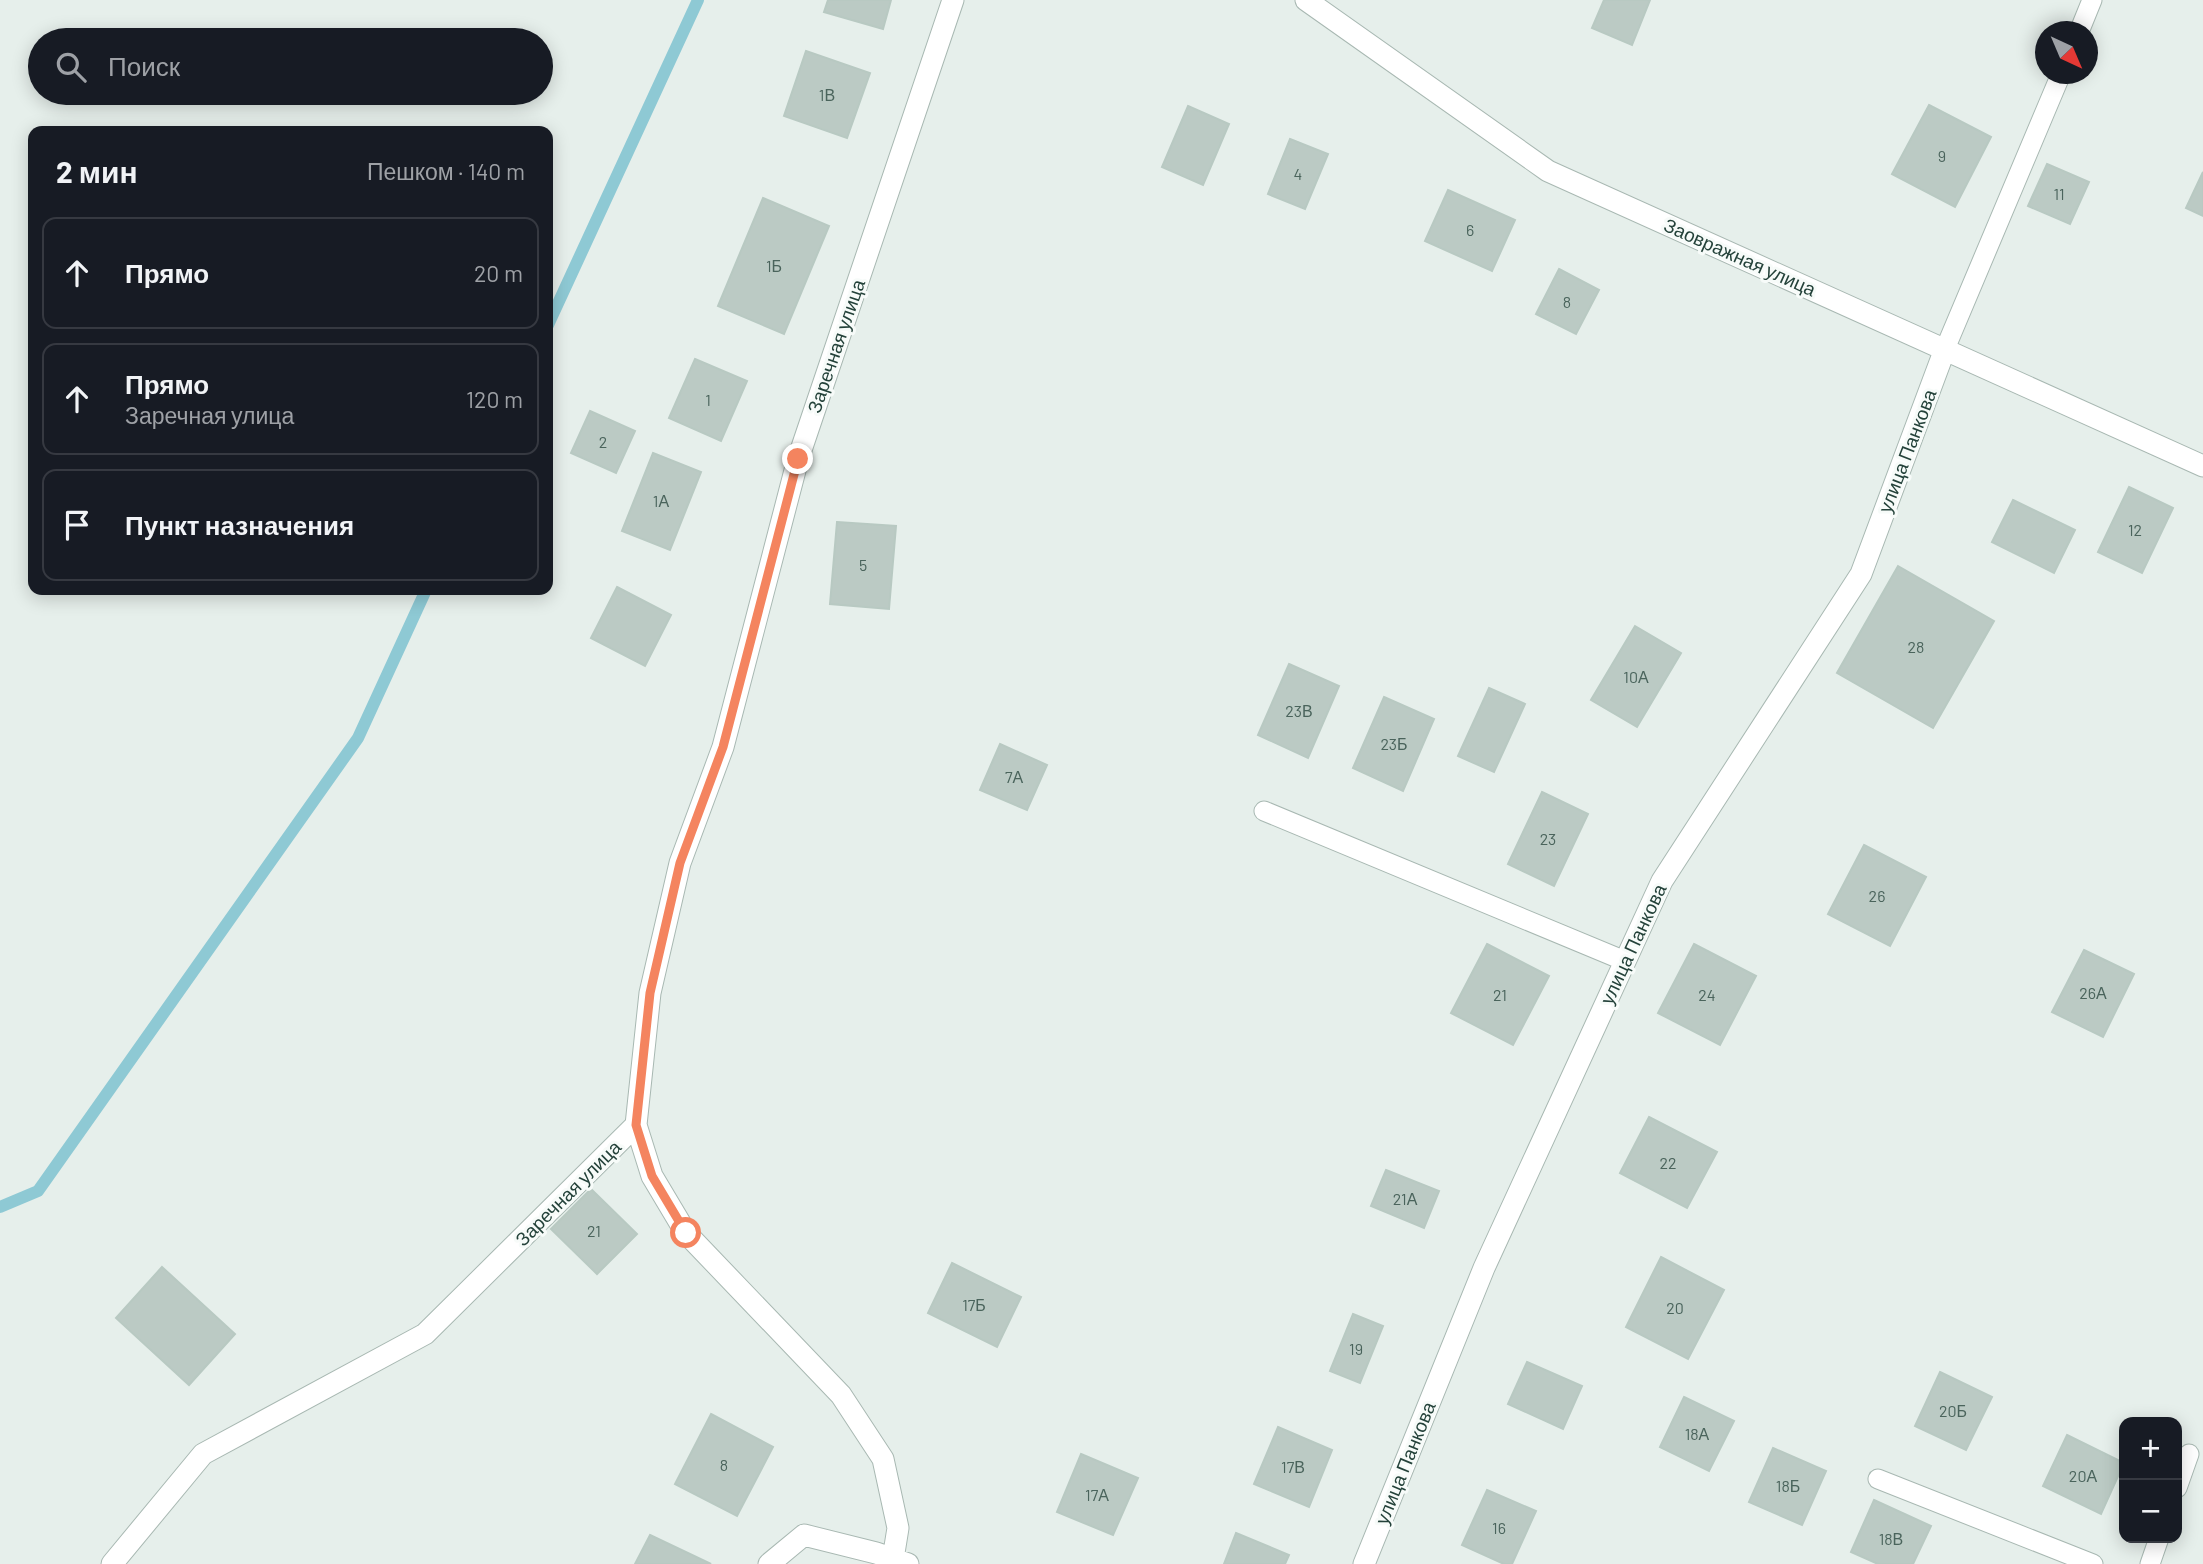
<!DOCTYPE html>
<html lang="ru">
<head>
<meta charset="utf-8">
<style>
	:root { --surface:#171b24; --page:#20242c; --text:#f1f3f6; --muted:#9ea1a6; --line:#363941 }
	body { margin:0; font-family:Barlow,sans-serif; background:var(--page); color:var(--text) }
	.controls { position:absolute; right:21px; bottom:21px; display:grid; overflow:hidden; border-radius:14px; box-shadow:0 4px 18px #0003 }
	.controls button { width:63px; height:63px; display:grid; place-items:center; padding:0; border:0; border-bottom:2px solid var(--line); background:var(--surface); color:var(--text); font:35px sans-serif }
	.compass { position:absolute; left:2035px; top:21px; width:63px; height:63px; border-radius:50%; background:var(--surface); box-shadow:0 4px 18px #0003; rotate:136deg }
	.stop { position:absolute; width:21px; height:21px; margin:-16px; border:5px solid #f4845f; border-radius:50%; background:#fff }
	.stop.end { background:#f4845f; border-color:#fff; box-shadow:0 2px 7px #0008 }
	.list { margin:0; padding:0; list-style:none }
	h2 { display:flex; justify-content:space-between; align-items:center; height:91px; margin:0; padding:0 28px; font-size:30px }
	h2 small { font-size:23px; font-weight:400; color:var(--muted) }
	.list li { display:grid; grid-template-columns:46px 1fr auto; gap:21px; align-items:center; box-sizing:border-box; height:112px; margin:0 14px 14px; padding:0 14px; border:2px solid var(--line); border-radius:14px }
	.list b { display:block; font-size:26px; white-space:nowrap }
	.list p { margin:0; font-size:23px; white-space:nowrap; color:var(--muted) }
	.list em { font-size:23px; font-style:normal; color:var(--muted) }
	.icon { flex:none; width:38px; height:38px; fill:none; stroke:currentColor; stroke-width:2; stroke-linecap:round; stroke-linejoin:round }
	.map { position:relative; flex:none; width:2203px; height:1564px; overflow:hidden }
	.search { position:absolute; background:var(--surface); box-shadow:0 4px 18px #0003; left:28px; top:28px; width:525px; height:77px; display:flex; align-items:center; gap:18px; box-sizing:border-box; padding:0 24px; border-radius:38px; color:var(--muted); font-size:26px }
	.panel { position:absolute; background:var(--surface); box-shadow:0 4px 18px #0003; left:28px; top:126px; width:525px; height:469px; border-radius:14px }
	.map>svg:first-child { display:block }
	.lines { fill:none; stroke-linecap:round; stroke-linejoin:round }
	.stream { stroke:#8ec9d4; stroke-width:12 }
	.building { fill:#bbcac4; stroke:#b8c9c2; stroke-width:2 }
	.lane-casing { stroke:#a8b8b2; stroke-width:21 }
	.street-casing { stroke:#a8b8b2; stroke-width:23 }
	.lane { stroke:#fff; stroke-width:19 }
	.street { stroke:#fff; stroke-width:21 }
	.route { stroke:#f4845f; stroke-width:9 }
	.labels { text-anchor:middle; stroke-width:6; stroke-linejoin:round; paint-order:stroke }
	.number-label { font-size:16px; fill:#4a645c }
	.street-label { font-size:19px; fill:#24423a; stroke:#f7fbf9 }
</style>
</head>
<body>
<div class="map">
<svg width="2203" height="1564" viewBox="0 0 2203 1564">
	<rect width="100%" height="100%" fill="#e6efeb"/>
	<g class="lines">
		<path class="stream" d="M548,325L698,0
			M0,1207L38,1191L358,738L426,590"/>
	</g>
	<path class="building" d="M828,0H891L883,29L824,12Z
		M1604,0H1650L1632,45L1592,28Z
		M806,51L870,73L847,138L784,116Z
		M1929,105L1991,137L1955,207L1892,174Z
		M1188,106L1229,124L1203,185L1162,167Z
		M1290,139L1328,154L1305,209L1268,194Z
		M2047,164L2089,182L2070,224L2028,206Z
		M2203,172V216L2186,208Z
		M1448,190L1515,220L1492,271L1425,241Z
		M763,198L829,226L784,334L718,306Z
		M1559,269L1599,290L1576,334L1536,314Z
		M695,359L747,381L721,441L669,418Z
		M590,411L635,431L616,473L571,453Z
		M653,453L701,472L670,550L622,531Z
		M2129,487L2173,508L2142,573L2098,552Z
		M2013,500L2075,530L2054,573L1992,542Z
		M837,522L896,526L889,609L830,604Z
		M1898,566L1994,621L1933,728L1837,673Z
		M617,587L671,615L645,666L591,638Z
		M1635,626L1681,653L1637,727L1591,700Z
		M1289,664L1339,686L1308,758L1258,735Z
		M1489,688L1525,704L1494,772L1458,756Z
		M1384,697L1434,719L1403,791L1353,768Z
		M1000,744L1047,765L1027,810L980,790Z
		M1542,792L1588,814L1554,886L1508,864Z
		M1864,845L1926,877L1890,946L1828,914Z
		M1487,944L1549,976L1513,1045L1451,1013Z
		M1694,944L1756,976L1720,1045L1658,1013Z
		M2084,950L2134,974L2103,1037L2052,1012Z
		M1649,1117L1717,1152L1687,1208L1620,1173Z
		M1386,1170L1439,1191L1424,1228L1371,1206Z
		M591,1189L637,1234L597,1274L551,1229Z
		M1661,1257L1724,1290L1688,1359L1626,1327Z
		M952,1263L1021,1297L997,1347L928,1313Z
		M162,1267L235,1334L189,1385L116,1318Z
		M1353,1314L1383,1326L1360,1383L1330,1371Z
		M1527,1362L1582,1386L1563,1429L1508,1404Z
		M1940,1372L1992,1397L1966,1450L1915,1426Z
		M1684,1397L1734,1421L1709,1471L1660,1447Z
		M711,1414L773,1447L737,1516L675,1484Z
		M1278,1427L1332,1450L1309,1507L1254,1484Z
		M2067,1435L2124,1463L2101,1514L2043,1486Z
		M1773,1448L1826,1471L1802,1525L1749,1502Z
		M1081,1454L1138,1478L1113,1535L1057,1512Z
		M1487,1490L1536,1511L1512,1564H1504L1462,1545Z
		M1874,1500L1931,1526L1913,1564H1878L1851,1552Z
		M1236,1533L1289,1555L1285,1564H1224Z
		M650,1535L711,1564H635Z"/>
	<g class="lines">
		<defs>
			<path id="lane" d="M2079,32L2092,0
				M1945,349L2061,74
				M1264,811L1625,961
				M1878,1479L2093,1564
				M2177,1488L2189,1454
				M2150,1564L2159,1538"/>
			<path id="street" d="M1306,0L1548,171L2203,466
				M636,1125L652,1176L686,1233L841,1395L883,1459L898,1528L893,1559
				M112,1564L203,1454L425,1334L636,1125L650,993L680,863L723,747L798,459L953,0
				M769,1564L804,1535L876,1553L908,1564
				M1364,1564L1484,1268L1662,881L1861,574L1945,349"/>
		</defs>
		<use href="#lane" class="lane-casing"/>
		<use href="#street" class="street-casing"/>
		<use href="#lane" class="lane"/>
		<use href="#street" class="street"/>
	</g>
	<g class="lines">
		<path class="route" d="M686,1233L652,1176L636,1125L650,993L680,863L723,747L798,459"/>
	</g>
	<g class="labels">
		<g class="number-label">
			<text x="827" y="101">1В</text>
			<text x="1942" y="162">9</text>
			<text x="1298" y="180">4</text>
			<text x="2059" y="200">11</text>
			<text x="1470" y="236">6</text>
			<text x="774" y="272">1Б</text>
			<text x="1567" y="308">8</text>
			<text x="708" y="406">1</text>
			<text x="603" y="448">2</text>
			<text x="661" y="507">1А</text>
			<text x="2135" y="536">12</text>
			<text x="863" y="571">5</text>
			<text x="1916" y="653">28</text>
			<text x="1636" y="683">10А</text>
			<text x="1299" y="717">23В</text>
			<text x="1394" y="750">23Б</text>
			<text x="1014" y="783">7А</text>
			<text x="1548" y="845">23</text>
			<text x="1877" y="902">26</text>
			<text x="2093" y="999">26А</text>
			<text x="1500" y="1001">21</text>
			<text x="1707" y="1001">24</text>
			<text x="1668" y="1169">22</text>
			<text x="1405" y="1205">21А</text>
			<text x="594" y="1237">21</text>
			<text x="974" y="1311">17Б</text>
			<text x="1675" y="1314">20</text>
			<text x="1356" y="1355">19</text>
			<text x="1953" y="1417">20Б</text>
			<text x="1697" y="1440">18А</text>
			<text x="724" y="1471">8</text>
			<text x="1293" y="1473">17В</text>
			<text x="2083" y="1482">20А</text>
			<text x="1788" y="1492">18Б</text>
			<text x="1097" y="1501">17А</text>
			<text x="1499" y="1534">16</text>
			<text x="1891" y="1545">18В</text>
		</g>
		<g class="street-label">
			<text transform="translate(1740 257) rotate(24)" y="7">Заовражная улица</text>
			<text transform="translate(836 346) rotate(-71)" y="7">Заречная улица</text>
			<text transform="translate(1907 451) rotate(-69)" y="7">улица Панкова</text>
			<text transform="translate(1633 944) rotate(-65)" y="7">улица Панкова</text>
			<text transform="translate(568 1193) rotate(-45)" y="7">Заречная улица</text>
			<text transform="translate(1405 1463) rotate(-68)" y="7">улица Панкова</text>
		</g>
	</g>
</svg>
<div class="controls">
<button>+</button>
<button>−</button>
</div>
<svg class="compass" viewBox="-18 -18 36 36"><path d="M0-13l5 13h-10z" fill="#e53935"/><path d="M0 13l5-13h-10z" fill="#9ea1a6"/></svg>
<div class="stop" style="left:686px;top:1233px"></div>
<div class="stop end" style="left:798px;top:459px"></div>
<div class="search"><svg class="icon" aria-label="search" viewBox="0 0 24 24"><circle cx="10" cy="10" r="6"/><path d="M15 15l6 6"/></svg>Поиск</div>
<section class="panel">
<h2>2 мин<small>Пешком · 140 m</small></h2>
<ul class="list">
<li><svg class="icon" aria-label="ahead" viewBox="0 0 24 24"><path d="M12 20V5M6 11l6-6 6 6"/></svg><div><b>Прямо</b></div><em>20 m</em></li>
<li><svg class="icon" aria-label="ahead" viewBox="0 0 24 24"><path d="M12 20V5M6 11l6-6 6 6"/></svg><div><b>Прямо</b><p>Заречная улица</p></div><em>120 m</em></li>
<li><svg class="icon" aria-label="arrive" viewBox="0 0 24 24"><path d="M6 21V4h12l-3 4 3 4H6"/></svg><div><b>Пункт назначения</b></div></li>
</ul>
</section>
</div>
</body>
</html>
